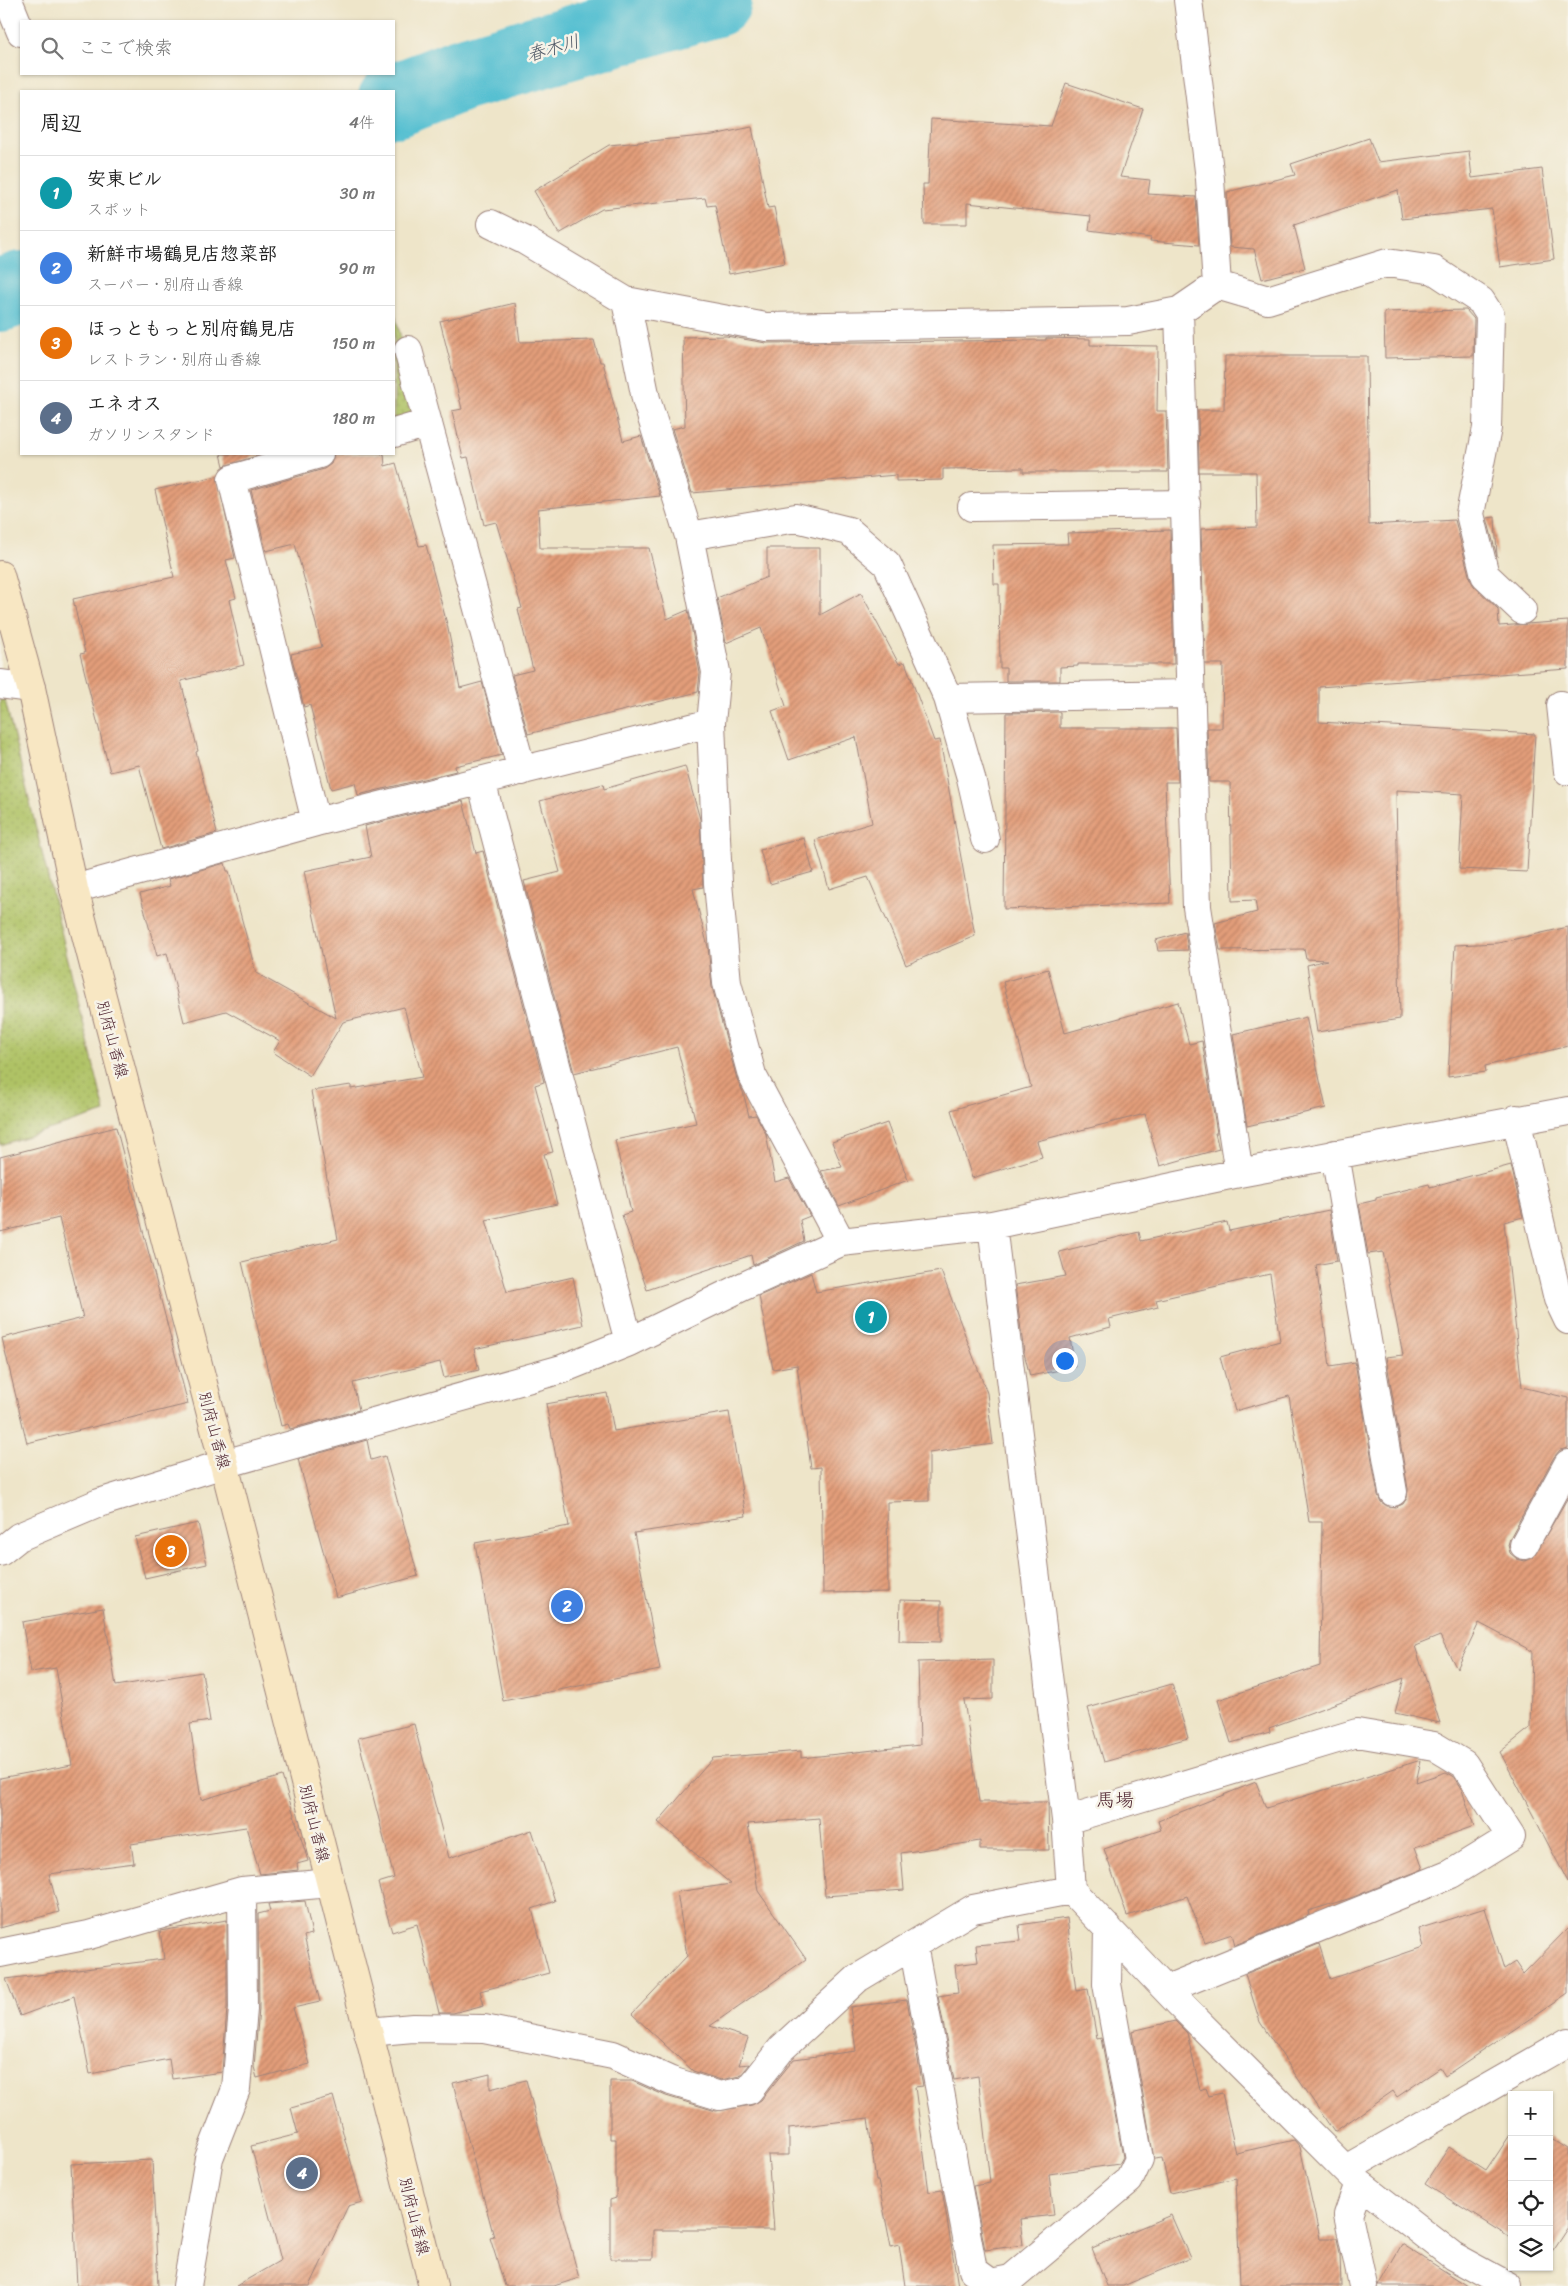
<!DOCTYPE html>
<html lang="ja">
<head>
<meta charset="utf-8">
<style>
	:root { --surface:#fff; --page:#f2f2f2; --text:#222; --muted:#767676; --line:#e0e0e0; --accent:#2563eb }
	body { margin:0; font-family:Sriracha,"Klee One",sans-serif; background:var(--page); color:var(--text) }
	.controls { position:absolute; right:15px; bottom:15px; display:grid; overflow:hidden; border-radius:0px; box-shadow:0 1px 4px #0004 }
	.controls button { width:45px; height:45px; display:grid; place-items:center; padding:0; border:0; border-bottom:1px solid var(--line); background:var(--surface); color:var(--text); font:25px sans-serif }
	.you { position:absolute; left:1064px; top:1360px; width:18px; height:18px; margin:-12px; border:4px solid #fff; border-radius:50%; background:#1a73e8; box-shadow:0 0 0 8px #1a73e833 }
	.badge { display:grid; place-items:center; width:32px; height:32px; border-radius:50%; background:var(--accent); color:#fff; font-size:16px; font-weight:700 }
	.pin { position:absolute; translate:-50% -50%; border:2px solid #fff; box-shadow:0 1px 5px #0006 }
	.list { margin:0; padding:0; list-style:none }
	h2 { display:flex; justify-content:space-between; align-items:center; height:65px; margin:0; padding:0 20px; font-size:21px }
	h2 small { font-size:16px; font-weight:400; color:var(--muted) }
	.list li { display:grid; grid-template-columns:32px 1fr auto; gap:15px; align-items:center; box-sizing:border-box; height:75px; padding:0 20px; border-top:1px solid var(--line) }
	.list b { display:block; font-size:19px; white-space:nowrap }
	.list p { margin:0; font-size:16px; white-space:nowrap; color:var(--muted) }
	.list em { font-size:16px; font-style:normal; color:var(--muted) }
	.icon { flex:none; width:28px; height:28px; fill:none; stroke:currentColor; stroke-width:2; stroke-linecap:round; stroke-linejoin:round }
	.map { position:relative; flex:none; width:1568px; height:2286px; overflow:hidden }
	.search { position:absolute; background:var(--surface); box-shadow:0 1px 4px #0004; left:20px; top:20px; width:375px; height:55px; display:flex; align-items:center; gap:12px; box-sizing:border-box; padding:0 18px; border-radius:0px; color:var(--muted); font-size:19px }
	.panel { position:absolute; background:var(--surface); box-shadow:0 1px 4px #0004; left:20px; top:90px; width:375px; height:365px; border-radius:0px }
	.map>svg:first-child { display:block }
	.green { fill:url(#green-dots); stroke:#7c7048 }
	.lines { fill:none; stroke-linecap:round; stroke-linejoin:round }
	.river { stroke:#56c0d1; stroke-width:74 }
	.building { fill:url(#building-hatch) }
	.minor-casing { stroke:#9c827a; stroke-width:30 }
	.secondary-casing { stroke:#9c827a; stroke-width:30 }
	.minor { stroke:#fff; stroke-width:28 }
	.secondary { stroke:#f8e7c3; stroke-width:28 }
	.labels { text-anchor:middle; stroke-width:5; stroke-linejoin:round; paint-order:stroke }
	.street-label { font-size:16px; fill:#4a1f2b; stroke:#f7f3e8 }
	.water-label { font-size:18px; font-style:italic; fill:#4e5765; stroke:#f7f3e8 }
	.quarter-label { font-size:19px; fill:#4a1f2b; stroke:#f7f3e8 }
</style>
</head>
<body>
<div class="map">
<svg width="1568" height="2286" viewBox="0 0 1568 2286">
	<defs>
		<pattern id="green-dots" width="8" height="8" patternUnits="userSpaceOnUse" patternTransform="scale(1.25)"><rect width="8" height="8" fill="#afc265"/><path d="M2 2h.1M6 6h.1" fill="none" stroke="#98a658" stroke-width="1.8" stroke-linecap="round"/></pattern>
		<pattern id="building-hatch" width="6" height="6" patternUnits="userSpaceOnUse" patternTransform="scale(1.25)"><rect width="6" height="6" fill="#e39e7a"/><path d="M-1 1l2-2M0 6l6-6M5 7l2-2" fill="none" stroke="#ba8064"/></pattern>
	</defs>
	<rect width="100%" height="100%" fill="#f7f3e8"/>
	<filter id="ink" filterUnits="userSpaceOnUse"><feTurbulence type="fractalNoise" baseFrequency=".02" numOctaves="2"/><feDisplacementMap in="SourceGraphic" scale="10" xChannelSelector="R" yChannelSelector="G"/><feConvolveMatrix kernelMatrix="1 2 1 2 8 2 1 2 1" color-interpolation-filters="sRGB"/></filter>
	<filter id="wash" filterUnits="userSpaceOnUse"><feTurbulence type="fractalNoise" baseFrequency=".0096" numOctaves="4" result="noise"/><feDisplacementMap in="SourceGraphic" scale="20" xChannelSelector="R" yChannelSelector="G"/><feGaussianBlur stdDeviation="1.12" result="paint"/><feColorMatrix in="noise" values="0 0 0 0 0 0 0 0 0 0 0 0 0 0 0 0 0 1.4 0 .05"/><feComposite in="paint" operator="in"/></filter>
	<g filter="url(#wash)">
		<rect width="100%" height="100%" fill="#eee5c9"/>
		<path class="green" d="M394,311L423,421L394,429Z
			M0,699L5,700L105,1112L0,1145Z"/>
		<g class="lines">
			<path class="river" d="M394,101L460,75L715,0
				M0,295L21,288"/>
		</g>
		<g id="blocks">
			<path class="building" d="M1066,83L1143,109L1120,177L1150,180L1148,194L1196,197L1199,245L1150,241L1151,238L1089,230L1091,216L967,203V224H924L923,184H928L931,119L1051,126Z
				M752,127L768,208L774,207L785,263L729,274L715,205L707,206L705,198L602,209L559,234L534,191L609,145L713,135Z
				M1369,138L1378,162L1469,151L1472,178L1542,169L1554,259L1500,267L1492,209L1402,219L1398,190L1294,225L1305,268L1262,279L1254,249L1230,247L1227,192L1295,175L1291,164Z
				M515,303L520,342L594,340L600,362H603L623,441L641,436L660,496L538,509L540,548H649L667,619L688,610L700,673L698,692L528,734L512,675L533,670L518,609L522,608L496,522L484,525L468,457L463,458L452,411L462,409L440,321Z
				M1466,310L1474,319L1473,356L1385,358L1384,312Z
				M726,336L766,343L1046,340V338L1090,339V345L1158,346L1157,411H1166L1168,472H1023V468L943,469V480L896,481V475L692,493L672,429L685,426L683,337Z
				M1225,356H1367L1369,525L1455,520L1470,579L1474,586L1498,609L1499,626L1568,621V669L1319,687V722L1535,734L1527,872L1459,869L1463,794L1396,790L1400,1019L1317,1032L1307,965L1327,960L1306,959L1304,949L1220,950L1215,923L1257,912L1255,900L1232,901L1230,782H1209L1207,728H1222L1223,664H1205L1201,529L1257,527L1256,472H1199L1198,410H1224Z
				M221,454H263L224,466Z
				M334,454H384L385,466L396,463L419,546L426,545L447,624L460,688L482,682L502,755L455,766L456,771L358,795L355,783L331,789L310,705L304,707L291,654L322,647L295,544L266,551L251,490L324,469L331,464Z
				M217,476L235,558L226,560L236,598L229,600L244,665L181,681L198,751L196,752L217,833L161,849L139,765L110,772L80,654L85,653L73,599L174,577L155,490Z
				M1495,517L1497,557L1487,518Z
				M1170,530L1174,664H1078V666L1060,667V681H1006V668H1000L999,584H994L993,545L1068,544L1067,533Z
				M767,548H820V615L861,593L899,664L905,662L934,741L940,740L975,936L906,965L868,877L829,889L815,840L872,823L856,737L789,760L772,711L786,706L761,628L726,643L717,598L767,577Z
				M1060,712V728H1176L1178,782H1165L1170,903L1004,909L1006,713Z
				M685,766L700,819L703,887L693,889L708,947L712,987L737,1079L743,1092L749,1116L756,1115L766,1134L775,1182L789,1178L810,1216L800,1220L804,1241L753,1265L751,1255L647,1290L622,1215L631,1212L615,1140L696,1123L677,1047L574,1073L524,881L560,872L540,801L603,784L604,789Z
				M463,801L476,853L483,851L544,1082L535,1085L553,1152L544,1154L557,1204L486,1220L507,1292L573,1277L583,1325L474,1349L479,1370L444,1378L440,1362L353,1383L359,1410L290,1429L288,1424L281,1426L242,1262L338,1239L311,1091L351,1085V1089L422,1077L404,1007L343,1022L310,1076L273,1052L280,1041L226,1011L184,1022L167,953L157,956L140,894L170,886L168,879L225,863L227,871H229L256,973L336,1018L304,871L371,857L365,826Z
				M804,838L813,872L770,884L760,850Z
				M1568,927V1046L1485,1066L1486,1072L1448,1077L1455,945L1498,943Z
				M1185,932L1188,950L1158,951L1156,940Z
				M1048,969L1065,1033L1178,1002L1189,1044L1202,1041L1217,1133H1215L1219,1149L1160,1166L1145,1114L1037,1141L1042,1157L972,1178L951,1110L1031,1087L1003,982Z
				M1306,1017L1326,1108L1247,1126L1233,1034Z
				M887,1123L908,1180L839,1206L821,1171L842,1167L832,1142Z
				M116,1127L188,1404L27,1443L2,1338L83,1318L59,1218L0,1232V1157Z
				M1511,1165L1523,1217L1504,1222L1522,1387L1568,1398V1448L1560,1450L1554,1457L1510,1538L1508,1545L1510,1553L1517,1559L1525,1561L1533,1558L1568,1497V1882L1500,1752L1530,1728L1532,1651L1479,1623L1457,1669L1440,1636L1415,1646L1440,1723L1395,1713L1404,1678L1269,1728L1270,1732L1231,1743L1218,1700L1320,1666L1322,1522H1309L1289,1396L1235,1411L1220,1357L1280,1341L1270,1274L1156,1300L1158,1307L1109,1319L1111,1327L1070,1338L1075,1367L1030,1376L1024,1353L1015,1285L1066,1276L1059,1252L1139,1232L1141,1241L1227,1222L1229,1231L1329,1210L1337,1261L1316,1265L1330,1366L1355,1362L1378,1495L1381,1502L1387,1506L1396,1507L1403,1504L1407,1498L1408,1489L1386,1357L1403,1355L1383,1252L1368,1254L1359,1204L1376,1200V1197L1429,1184L1430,1187Z
				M941,1271L987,1393L993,1444L929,1453V1501L887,1502L888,1592L823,1593L821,1467L811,1468L797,1365L773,1369L759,1296L811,1273L816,1292Z
				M607,1393L614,1431L729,1412L746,1516L634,1533L660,1670L503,1701L475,1543L569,1526L546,1404Z
				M367,1440L371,1460L385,1456L418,1576L336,1598L298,1459Z
				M198,1523L207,1564L145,1578L135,1537Z
				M900,1600L941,1601V1642L899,1641Z
				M103,1608L116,1686L202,1672L210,1721L190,1724L201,1800L282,1776L308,1861L297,1864L298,1870L260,1874L246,1827L131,1844L134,1863L49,1874L59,1912L0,1928V1778L72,1765L56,1668L31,1672L22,1622Z
				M993,1660V1699L964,1700L979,1802H1048L1049,1850H980V1841L901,1853L904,1890L825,1896L819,1818L748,1824L758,1891L806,1959L710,2026L748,2038L739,2065L750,2064L740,2076L721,2080L693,2071L632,2014L687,1956L677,1892L731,1884L658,1822L713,1758L801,1751V1758L920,1745L918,1662Z
				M1172,1684L1188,1738L1104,1762L1088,1708Z
				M414,1724L449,1858L532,1830L555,1901L532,1909L549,1973L480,1991L484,2005L453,2013H439L417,1924L392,1932L378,1883L394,1878L358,1738Z
				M1421,1760L1416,1782L1446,1772L1453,1776L1462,1790L1474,1826L1415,1847L1423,1869L1351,1898L1308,1911L1309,1915L1235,1945L1232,1934L1205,1943L1187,1896L1127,1916L1104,1849L1161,1830L1158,1821L1256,1782L1266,1808Z
				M305,1901L312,1934L304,1936L320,2002L293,2008L310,2064L257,2078L254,2067L259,2009L258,1914L270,1911L268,1904Z
				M1485,1908L1504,1969L1515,1962L1523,1974L1568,1928V1993L1445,2076L1440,2068L1397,2097L1393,2091L1334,2132L1260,2022L1245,1974L1319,1944L1330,1979L1423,1947L1418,1929Z
				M1067,1918L1076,1991L1088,1989L1097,2039L1101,2038L1123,2157L1119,2164L1049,2174L1054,2215L1020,2219L1023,2245L985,2250L973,2186L990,2183L978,2076L954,2080L938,1996L958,1993L955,1965L978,1962L976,1945L1021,1941L1019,1925Z
				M227,1920V2008L222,2072L172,2079L169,2059L90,2074L74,1996L20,2016L6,1979L164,1959L160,1931Z
				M907,2000L923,2086L915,2087L929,2192L942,2190L958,2286H905L899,2245L891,2247L878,2181H876L868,2118L789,2128V2155H768L774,2230H653V2259H610V2200L616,2198V2139H610V2081H632L666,2096L716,2111L752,2105L761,2100L794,2059L856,2051L850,2007Z
				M1175,2021L1187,2033L1200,2090L1205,2088L1208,2096L1222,2093L1236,2153L1294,2140L1300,2147L1320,2238H1337L1340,2254L1341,2286H1240L1236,2178L1170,2193L1162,2158L1154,2159L1132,2031Z
				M490,2074V2089L526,2080L579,2278L554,2286H505L490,2238L494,2237L453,2083Z
				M333,2096L362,2202L348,2206L310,2286H236L281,2260L251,2146L298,2134L291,2108Z
				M1512,2132V2239L1425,2184L1449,2147L1486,2171Z
				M1549,2137L1568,2149V2227L1549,2256Z
				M152,2160L158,2286H77L71,2164Z
				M1171,2215L1190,2258L1123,2286H1107L1092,2248Z
				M1402,2244L1468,2286H1378Z"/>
		</g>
	</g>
	<g filter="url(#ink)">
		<use href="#blocks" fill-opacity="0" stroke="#9c827a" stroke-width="1"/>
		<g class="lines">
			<defs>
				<path id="minor" d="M8,0L21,32
					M1188,0L1210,179L1217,285
					M491,224L524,240L626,301L766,327L1128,321L1179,311L1217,285
					M1217,285L1268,300L1387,263L1434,270L1481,301L1490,315L1487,428L1470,514L1485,575L1522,610
					M626,301L646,399L689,536L716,672L711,723L718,883L727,983L752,1075L841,1242
					M1179,311L1197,907L1239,1173
					M408,350L522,771
					M394,433L428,423
					M972,507L1186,504
					M689,536L796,518L849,531L887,564L948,698L971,778L985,839
					M0,684L31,688
					M948,698L1191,694
					M1561,705L1568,771
					M481,781L629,1342
					M316,822L232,479L319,454
					M74,889L316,822L711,723
					M1516,1119L1558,1299L1568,1320
					M1335,1154L1393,1492
					M992,1225L1066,1820L1071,1890L1179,2003L1359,2183L1453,2256L1508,2286
					M1524,1545L1568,1464
					M0,1552L19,1537L99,1503L224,1464L562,1369L629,1342L744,1286L841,1242L992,1225L1239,1173L1568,1111
					M1066,1820L1357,1733L1434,1746L1464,1764L1511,1837L1451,1874L1167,1989
					M913,1945L973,2270L991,2283L1011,2279L1129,2180L1139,2159L1107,1984L1108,1928
					M0,1953L89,1935L242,1891L330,1883
					M368,2032L413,2028L484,2029L613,2055L671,2081L720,2096L749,2090L782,2048L858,1978L973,1909L1071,1890
					M1346,2169L1568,2042
					M1359,2183L1348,2215L1363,2286
					M187,2286L209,2158L236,2089L243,2009L242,1891"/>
				<path id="secondary" d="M0,575L31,688L74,889L224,1464L433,2286"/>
			</defs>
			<use href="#minor" class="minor-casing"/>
			<use href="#secondary" class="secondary-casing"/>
			<use href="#minor" class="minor"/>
			<use href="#secondary" class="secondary"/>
		</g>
	</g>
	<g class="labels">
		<g class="street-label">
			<text transform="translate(113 1039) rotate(75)" y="6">別府山香線</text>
			<text transform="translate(215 1430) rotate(75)" y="6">別府山香線</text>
			<text transform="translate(315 1823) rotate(76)" y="6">別府山香線</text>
			<text transform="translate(415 2216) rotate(76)" y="6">別府山香線</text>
		</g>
		<g class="water-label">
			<text transform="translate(553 48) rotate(-16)" y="6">春木川</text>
		</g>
		<g class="quarter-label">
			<text x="1115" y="1806">馬場</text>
		</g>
	</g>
</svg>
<div class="controls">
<button>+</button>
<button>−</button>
<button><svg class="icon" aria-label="locate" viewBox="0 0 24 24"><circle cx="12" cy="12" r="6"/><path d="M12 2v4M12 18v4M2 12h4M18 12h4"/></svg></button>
<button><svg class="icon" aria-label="layers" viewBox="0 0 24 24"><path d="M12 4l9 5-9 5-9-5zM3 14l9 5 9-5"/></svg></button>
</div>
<div class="you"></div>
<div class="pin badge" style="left:871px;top:1317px;background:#0f9aa8">1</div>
<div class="pin badge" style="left:567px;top:1606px;background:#3f7fe0">2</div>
<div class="pin badge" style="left:171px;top:1551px;background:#e8710a">3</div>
<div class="pin badge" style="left:302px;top:2173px;background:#5c6f8a">4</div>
<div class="search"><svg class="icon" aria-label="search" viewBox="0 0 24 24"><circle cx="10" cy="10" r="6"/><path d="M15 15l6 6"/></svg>ここで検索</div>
<section class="panel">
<h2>周辺<small>4件</small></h2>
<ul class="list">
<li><span class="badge" style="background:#0f9aa8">1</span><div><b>安東ビル</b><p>スポット</p></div><em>30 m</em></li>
<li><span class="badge" style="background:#3f7fe0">2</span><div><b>新鮮市場鶴見店惣菜部</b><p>スーパー · 別府山香線</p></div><em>90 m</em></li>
<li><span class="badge" style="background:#e8710a">3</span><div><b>ほっともっと別府鶴見店</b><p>レストラン · 別府山香線</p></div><em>150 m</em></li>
<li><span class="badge" style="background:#5c6f8a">4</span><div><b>エネオス</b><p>ガソリンスタンド</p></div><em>180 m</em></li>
</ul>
</section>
</div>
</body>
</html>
